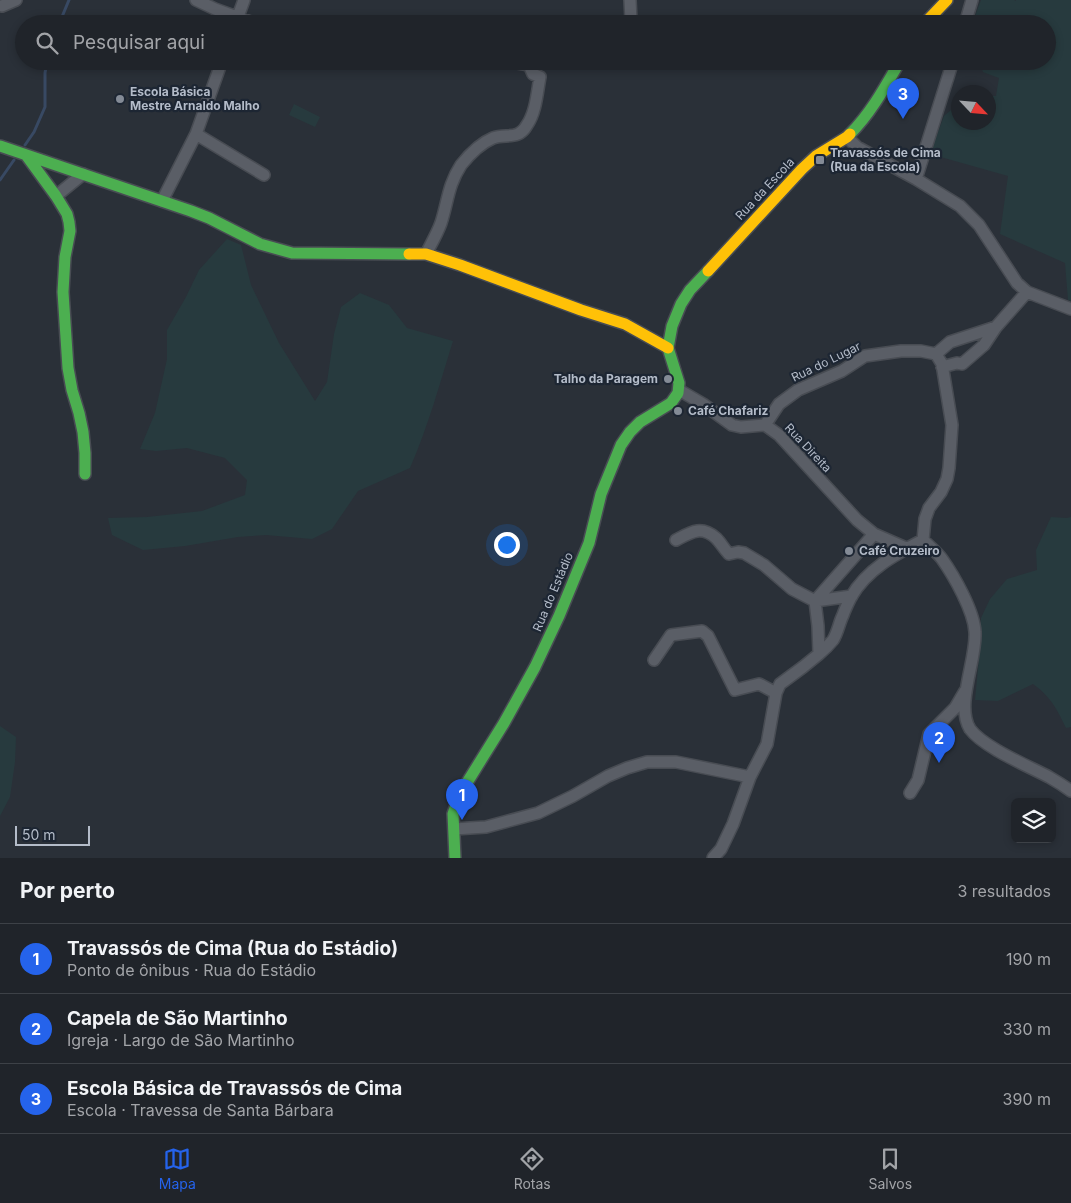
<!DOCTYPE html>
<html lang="pt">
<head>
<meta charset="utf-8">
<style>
	:root { --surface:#20242a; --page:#2d3036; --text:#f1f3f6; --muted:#a2a4a8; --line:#3d4147; --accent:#2563eb }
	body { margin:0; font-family:Inter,sans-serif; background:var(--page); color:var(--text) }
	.controls { position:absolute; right:15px; bottom:15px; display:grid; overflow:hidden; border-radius:8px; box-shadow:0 2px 8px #0003 }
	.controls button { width:45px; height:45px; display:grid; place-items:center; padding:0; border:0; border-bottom:1px solid var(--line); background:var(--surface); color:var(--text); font:25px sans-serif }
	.compass { position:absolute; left:951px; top:85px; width:45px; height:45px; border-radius:50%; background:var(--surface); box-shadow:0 2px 8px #0003; rotate:116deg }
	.scale { position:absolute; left:15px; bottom:12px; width:75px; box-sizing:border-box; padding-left:5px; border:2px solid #b4bcc9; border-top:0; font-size:14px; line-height:18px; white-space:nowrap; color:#b4bcc9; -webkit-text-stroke:4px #1d2633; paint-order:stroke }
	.you { position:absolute; left:506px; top:544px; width:18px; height:18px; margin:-12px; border:4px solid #fff; border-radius:50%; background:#1a73e8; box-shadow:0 0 0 8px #1a73e833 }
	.badge { display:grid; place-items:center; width:32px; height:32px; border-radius:50%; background:var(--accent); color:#fff; font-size:16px; font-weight:700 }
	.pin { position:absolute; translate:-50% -41px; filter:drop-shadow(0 1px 2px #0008) }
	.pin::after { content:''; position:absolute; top:26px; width:18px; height:15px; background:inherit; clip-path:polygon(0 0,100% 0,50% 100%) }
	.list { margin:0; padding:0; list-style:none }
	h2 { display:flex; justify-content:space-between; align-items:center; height:65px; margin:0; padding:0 20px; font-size:21px }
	h2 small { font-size:16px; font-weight:400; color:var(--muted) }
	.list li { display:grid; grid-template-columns:32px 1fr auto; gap:15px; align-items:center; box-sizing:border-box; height:70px; padding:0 20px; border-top:1px solid var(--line) }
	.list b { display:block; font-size:19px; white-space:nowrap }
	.list p { margin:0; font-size:16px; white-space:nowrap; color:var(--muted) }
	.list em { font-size:16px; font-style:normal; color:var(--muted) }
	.icon { flex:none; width:28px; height:28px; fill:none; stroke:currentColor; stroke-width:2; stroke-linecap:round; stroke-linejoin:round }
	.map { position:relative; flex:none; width:1071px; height:858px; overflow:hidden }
	.search { position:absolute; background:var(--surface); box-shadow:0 2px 8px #0003; left:15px; right:15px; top:15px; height:55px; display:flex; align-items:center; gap:12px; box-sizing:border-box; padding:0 18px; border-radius:28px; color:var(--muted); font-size:19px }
	.sheet { height:275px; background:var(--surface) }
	nav { display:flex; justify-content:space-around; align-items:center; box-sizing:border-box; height:70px; border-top:1px solid var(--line); background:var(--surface); font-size:14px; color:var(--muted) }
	nav a { display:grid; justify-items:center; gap:2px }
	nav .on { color:var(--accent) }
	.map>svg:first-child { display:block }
	.green { fill:#273a3e }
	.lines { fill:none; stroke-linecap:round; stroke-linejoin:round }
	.stream { stroke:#384963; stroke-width:3 }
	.street-casing { stroke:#484c53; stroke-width:14 }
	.fast-casing { stroke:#484c53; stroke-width:14 }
	.slow-casing { stroke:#484c53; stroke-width:14 }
	.street { stroke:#5a5e66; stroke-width:11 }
	.fast { stroke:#4caf50; stroke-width:11 }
	.slow { stroke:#ffc107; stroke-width:11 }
	.poi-dot { fill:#848b96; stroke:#1d2633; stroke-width:2 }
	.labels { text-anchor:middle; stroke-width:4.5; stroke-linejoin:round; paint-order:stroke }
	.poi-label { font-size:12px; font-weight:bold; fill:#b4bcc9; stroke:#1d2633; text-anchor:start }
	.street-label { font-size:12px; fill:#b4bcc9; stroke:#1d2633 }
</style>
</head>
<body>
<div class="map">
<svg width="1071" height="858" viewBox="0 0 1071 858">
	<rect width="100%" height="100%" fill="#2a3038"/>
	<path class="green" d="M981,0H1014L1016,1V0H1071V301L1068,300L1065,263L1000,234L1008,176L930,154L944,116L958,104V122H988L989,96H996L999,78L983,72L981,66L972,61H1047V24H972Z
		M294,104L320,117L315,127L289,115Z
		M227,239L241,245L251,285L279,343L315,401L327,382L334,334L341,307L360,293L389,305L407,328L453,341C440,383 428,427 410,468L358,491L332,529L312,539L266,535L238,537L185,546L143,550L112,535L108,518L147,517L202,511L245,495L247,480L225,458L187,448L156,451L140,449L155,413L167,359V330L186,297L199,270Z
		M1051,517L1067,518L1071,517V727L1066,728C1057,709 1051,697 1033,684L998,701L975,700L979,658L981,618L990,599L1007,579L1037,570L1036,550Z
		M0,726L16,737L15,762L10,797L0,816Z"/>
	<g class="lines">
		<path class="stream" d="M59,24L69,0
			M25,145L34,132L45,107V73L47,61
			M0,180L14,160"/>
		<defs>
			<path id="street" d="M196,0L215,9L256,24
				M630,0L631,21
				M2,6L16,0
				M236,22L244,0
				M965,24L972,0
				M196,134L264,175
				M847,137L857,147L916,179L960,206L979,225L1017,283L1027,292L1071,309
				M916,179L953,61
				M56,196L83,174
				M162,201L196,134L222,61
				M426,254C431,244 437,234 441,223C448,201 448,185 461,165C469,155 481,143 493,138C506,133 518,141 527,125C536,112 537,93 540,77L533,74L529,65L505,61
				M942,367L957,363L962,364L984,345L996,327L1027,292
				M679,390L703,404L732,425L741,427L765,425L779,435L857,520L874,534L906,548
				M765,425L779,404L798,390L842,371L865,356L901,351H921L936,354L950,342L996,327
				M874,534L815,601L818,626L819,654C824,650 829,645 833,640C838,632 839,623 843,615C845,609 848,603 851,597C867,569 896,554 923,540
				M676,540C691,532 701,525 716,538C721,543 724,549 729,554L738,552L744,553L764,565L792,589L815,601L852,596
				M923,540C929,546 937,552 942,559C954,576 974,611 975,632C977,659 955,705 970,729C983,747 1028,766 1049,777C1056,781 1064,786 1071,791
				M923,540L925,519L929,508L941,492L947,479L949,468L952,425L942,364L936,354
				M654,660L671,635L702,631L708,636L735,690L759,684L776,693
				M910,793L918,780L929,734L955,708L965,691
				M454,829L486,827L538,813L573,796L608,776L627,768L647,762H676L750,777
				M713,858L721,849L733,824L750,777L767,744L776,693L780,684L803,667L819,654"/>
			<path id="fast" d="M850,134C871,113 885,87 900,61
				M0,146L191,211L209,218L260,244L292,253L409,254
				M26,155L56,196L67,214L69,222L70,231L65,257L63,292L68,368L72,390L79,413L83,432L85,453V474
				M455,858L453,814L456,805L468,781L504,723L535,667L559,616L589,543L601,494L621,445L630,432L640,422L671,403L678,393L679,383L668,348L672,326L681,304L690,290L708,271"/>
			<path id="slow" d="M924,24L947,0
				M409,254H426L460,265L581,310L625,324L668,348
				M708,271L802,169L816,156L847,137L850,134"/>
		</defs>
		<use href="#street" class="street-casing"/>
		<use href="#fast" class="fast-casing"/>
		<use href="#slow" class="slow-casing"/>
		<use href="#street" class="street"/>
		<use href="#fast" class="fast"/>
		<use href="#slow" class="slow"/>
	</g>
	<g class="poi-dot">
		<circle cx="120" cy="99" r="5"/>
		<rect x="815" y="155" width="10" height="10" rx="2.5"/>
		<circle cx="668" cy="379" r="5"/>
		<circle cx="678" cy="411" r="5"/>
		<circle cx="849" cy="551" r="5"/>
	</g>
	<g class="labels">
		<g class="poi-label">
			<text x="130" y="96">Escola Básica<tspan x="130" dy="14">Mestre Arnaldo Malho</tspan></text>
			<text x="830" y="157">Travassós de Cima<tspan x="830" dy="14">(Rua da Escola)</tspan></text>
			<text x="658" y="383" text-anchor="end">Talho da Paragem</text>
			<text x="688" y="415">Café Chafariz</text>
			<text x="859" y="555">Café Cruzeiro</text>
		</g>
		<g class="street-label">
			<text transform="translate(765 189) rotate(-47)" y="4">Rua da Escola</text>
			<text transform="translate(826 362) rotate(-26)" y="4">Rua do Lugar</text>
			<text transform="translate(808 448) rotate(47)" y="4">Rua Direita</text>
			<text transform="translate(553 592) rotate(-67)" y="4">Rua do Estádio</text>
		</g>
	</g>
</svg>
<div class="controls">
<button><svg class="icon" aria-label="layers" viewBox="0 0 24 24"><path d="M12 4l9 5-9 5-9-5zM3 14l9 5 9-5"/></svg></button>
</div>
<svg class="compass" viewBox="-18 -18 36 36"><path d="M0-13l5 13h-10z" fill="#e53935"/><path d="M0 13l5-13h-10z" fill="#a2a4a8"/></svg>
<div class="scale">50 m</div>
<div class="you"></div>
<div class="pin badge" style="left:462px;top:820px">1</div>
<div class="pin badge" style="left:939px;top:763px">2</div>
<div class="pin badge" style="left:903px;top:119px">3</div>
<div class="search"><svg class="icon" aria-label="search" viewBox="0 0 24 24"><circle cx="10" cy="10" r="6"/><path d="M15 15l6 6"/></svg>Pesquisar aqui</div>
</div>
<section class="sheet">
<h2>Por perto<small>3 resultados</small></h2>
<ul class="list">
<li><span class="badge">1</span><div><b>Travassós de Cima (Rua do Estádio)</b><p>Ponto de ônibus · Rua do Estádio</p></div><em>190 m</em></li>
<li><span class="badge">2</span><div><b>Capela de São Martinho</b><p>Igreja · Largo de São Martinho</p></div><em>330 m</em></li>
<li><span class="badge">3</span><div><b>Escola Básica de Travassós de Cima</b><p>Escola · Travessa de Santa Bárbara</p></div><em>390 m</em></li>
</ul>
</section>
<nav>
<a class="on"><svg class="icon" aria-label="map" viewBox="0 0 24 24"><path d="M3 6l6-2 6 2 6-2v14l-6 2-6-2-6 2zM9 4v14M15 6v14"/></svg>Mapa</a>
<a><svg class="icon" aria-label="directions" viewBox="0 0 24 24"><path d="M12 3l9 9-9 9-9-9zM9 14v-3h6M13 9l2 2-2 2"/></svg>Rotas</a>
<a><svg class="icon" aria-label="saved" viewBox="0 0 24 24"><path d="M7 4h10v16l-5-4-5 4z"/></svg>Salvos</a>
</nav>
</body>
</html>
